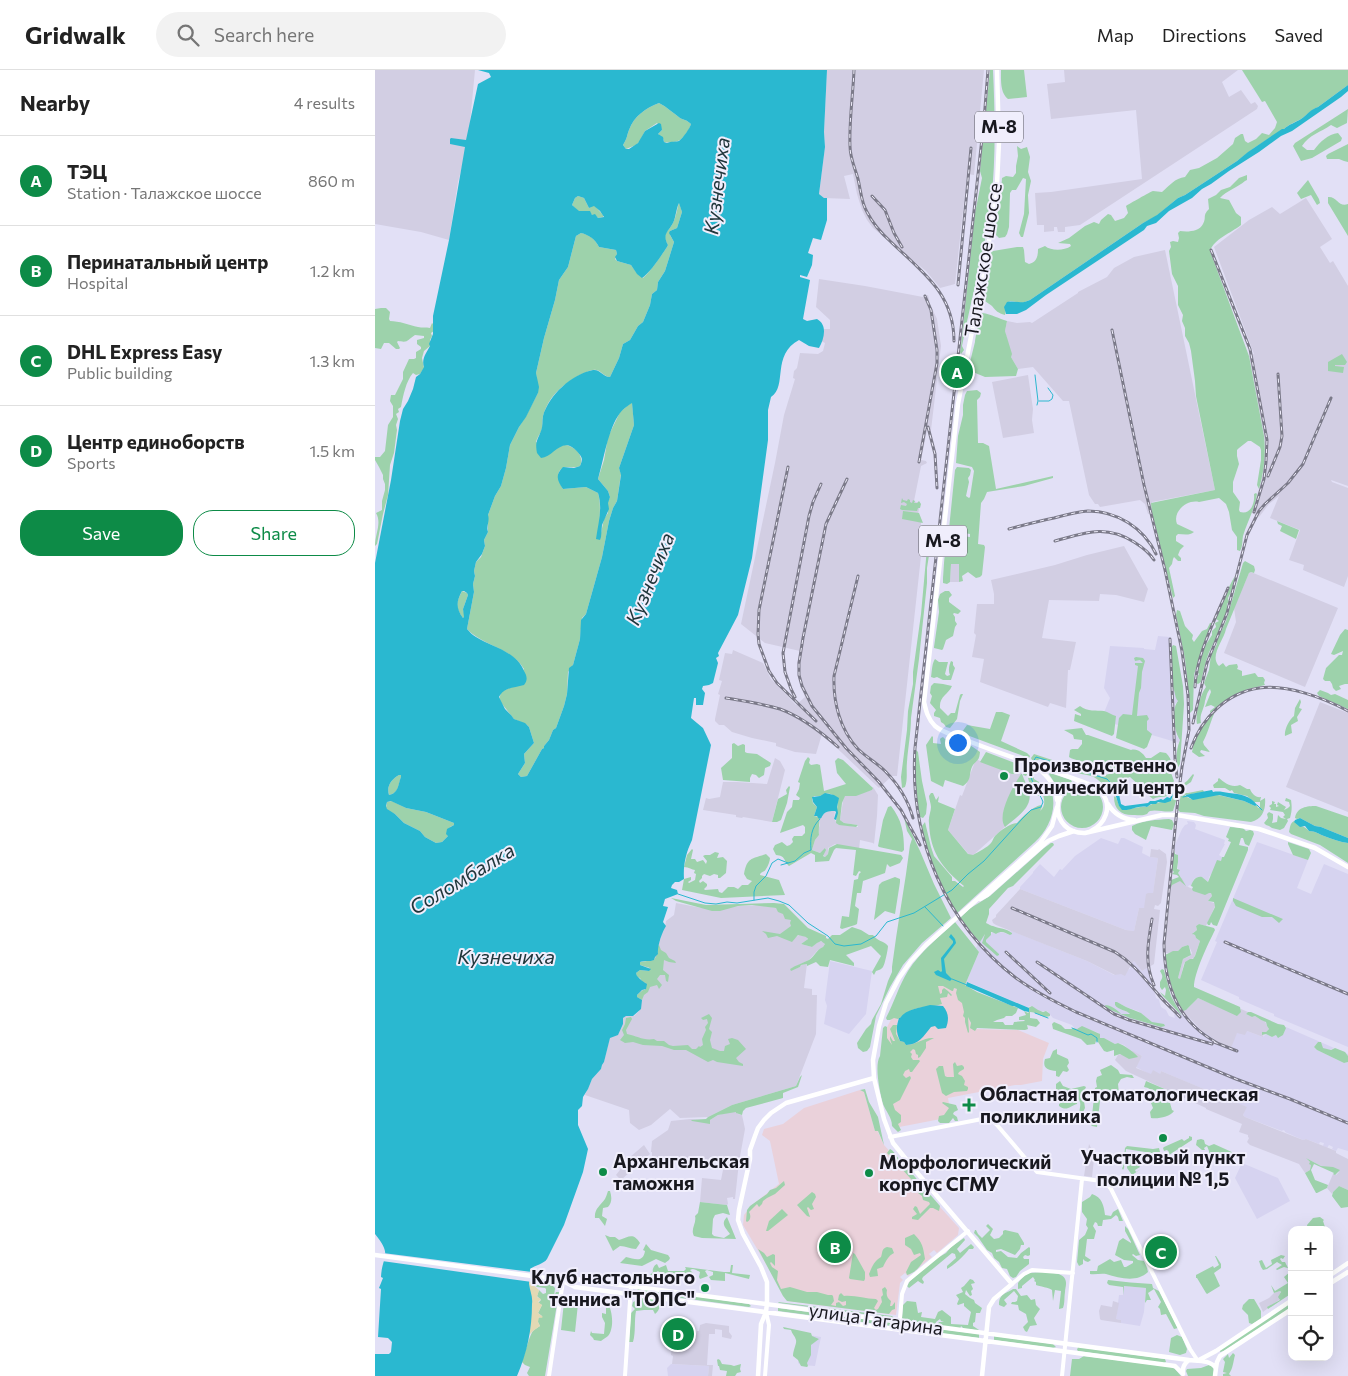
<!DOCTYPE html>
<html lang="en">
<head>
<meta charset="utf-8">
<style>
	:root { --surface:#fff; --page:#f2f2f2; --text:#222; --muted:#767676; --line:#e0e0e0; --accent:#0d8b47 }
	body { margin:0; font-family:Commissioner,sans-serif; background:var(--page); color:var(--text) }
	.controls { position:absolute; right:15px; bottom:15px; display:grid; overflow:hidden; border-radius:10px; box-shadow:0 5px 20px #0002 }
	.controls button { width:45px; height:45px; display:grid; place-items:center; padding:0; border:0; border-bottom:1px solid var(--line); background:var(--surface); color:var(--text); font:25px sans-serif }
	.you { position:absolute; left:582px; top:672px; width:18px; height:18px; margin:-12px; border:4px solid #fff; border-radius:50%; background:#1a73e8; box-shadow:0 0 0 8px #1a73e833 }
	.badge { display:grid; place-items:center; width:32px; height:32px; border-radius:50%; background:var(--accent); color:#fff; font-size:16px; font-weight:700 }
	.pin { position:absolute; translate:-50% -50%; border:2px solid #fff; box-shadow:0 1px 5px #0006 }
	.list { margin:0; padding:0; list-style:none }
	h2 { display:flex; justify-content:space-between; align-items:center; height:65px; margin:0; padding:0 20px; font-size:21px }
	h2 small { font-size:16px; font-weight:400; color:var(--muted) }
	.list li { display:grid; grid-template-columns:32px 1fr auto; gap:15px; align-items:center; box-sizing:border-box; height:90px; padding:0 20px; border-top:1px solid var(--line) }
	.list b { display:block; font-size:19px; white-space:nowrap }
	.list p { margin:0; font-size:16px; white-space:nowrap; color:var(--muted) }
	.list em { font-size:16px; font-style:normal; color:var(--muted) }
	.actions { display:flex; gap:10px; padding:15px 20px }
	.actions a { flex:1; padding:11px 0; border:1px solid var(--accent); border-radius:20px; text-align:center; font-size:18px; color:var(--accent) }
	.actions .main { background:var(--accent); color:#fff }
	.icon { flex:none; width:28px; height:28px; fill:none; stroke:currentColor; stroke-width:2; stroke-linecap:round; stroke-linejoin:round }
	.map { position:relative; flex:none; width:973px; height:1306px; overflow:hidden }
	header { display:flex; align-items:center; gap:30px; box-sizing:border-box; height:70px; padding:0 25px; background:var(--surface); border-bottom:1px solid var(--line) }
	header strong { font-size:24px }
	nav { display:flex; gap:28px; margin-inline-start:auto; font-size:18px }
	.search { width:350px; height:45px; background:var(--page); display:flex; align-items:center; gap:12px; box-sizing:border-box; padding:0 18px; border-radius:28px; color:var(--muted); font-size:19px }
	main { display:flex }
	aside { flex:1; background:var(--surface) }
	.map>svg:first-child { display:block }
	.built { fill:#d6d3f0; fill-rule:evenodd }
	.industrial { fill:#d2cee3; fill-rule:evenodd }
	.medical { fill:#ead1da; fill-rule:evenodd }
	.green { fill:#9dd2ab }
	.sand { fill:#e3d9b4 }
	.water { fill:#2ab8d0; fill-rule:evenodd }
	.pier { fill:#e2e0f6 }
	.lines { fill:none; stroke-linecap:round; stroke-linejoin:round }
	.stream { stroke:#2ab8d0; stroke-width:1 }
	.secondary { stroke:#fff; stroke-width:4 }
	.primary { stroke:#fff; stroke-width:4.5 }
	.rail-casing { stroke:#7b7a89; stroke-width:3 }
	.rail { stroke:#f0eefc; stroke-width:1; stroke-dasharray:4; stroke-linecap:butt }
	.poi-dot { fill:#0d8b47; stroke:#f0eefc; stroke-width:2 }
	.labels { text-anchor:middle; stroke-width:4; stroke-linejoin:round; paint-order:stroke }
	.shield { fill:#f0eefc; stroke:#595861; stroke-width:1 }
	.shield-label { font-size:18px; font-weight:bold; fill:#18181f }
	.street-label { font-size:19px; fill:#18181f; stroke:#f0eefc }
	.poi-label { font-size:19px; font-weight:bold; fill:#18181f; stroke:#f0eefc; text-anchor:start }
	.water-label { font-size:20px; font-style:italic; fill:#20363b; stroke:#f0eefc }
</style>
</head>
<body>
<header>
<strong>Gridwalk</strong>
<div class="search"><svg class="icon" aria-label="search" viewBox="0 0 24 24"><circle cx="10" cy="10" r="6"/><path d="M15 15l6 6"/></svg>Search here</div>
<nav><a>Map</a><a>Directions</a><a>Saved</a></nav>
</header>
<main>
<aside>
<h2>Nearby<small>4 results</small></h2>
<ul class="list">
<li><span class="badge">A</span><div><b>ТЭЦ</b><p>Station · Талажское шоссе</p></div><em>860 m</em></li>
<li><span class="badge">B</span><div><b>Перинатальный центр</b><p>Hospital</p></div><em>1.2 km</em></li>
<li><span class="badge">C</span><div><b>DHL Express Easy</b><p>Public building</p></div><em>1.3 km</em></li>
<li><span class="badge">D</span><div><b>Центр единоборств</b><p>Sports</p></div><em>1.5 km</em></li>
</ul>
<div class="actions"><a class="main">Save</a><a>Share</a></div>
</aside>
<div class="map">
<svg width="973" height="1306" viewBox="0 0 973 1306">
	<rect width="100%" height="100%" fill="#e2e0f6"/>
	<path class="built" d="M783,566L795,567L797,576L795,581L796,594V612L797,617L800,620L803,631L800,634L799,645L800,648L801,665L805,670L804,673L726,650L735,628L729,618L735,576L769,578V579L780,580Z
		M812,751L819,752L821,755L820,759L850,770L849,774H850L844,785L847,787L846,791L834,807L833,812L827,807H823L819,809L816,816L814,815L813,817L811,816L803,803L805,800L803,799V787L799,780L800,775L807,759L810,755L813,754Z
		M726,768L743,774L746,768H749L768,777L767,783L775,787L783,788L778,824L769,838H764L759,861L751,860L645,819V817L658,803V802L665,794L679,807L685,799L687,800L700,786Z
		M882,772L933,790L922,818L936,824L949,794L973,804V977L899,946V944L864,929V927L826,910L842,872L840,871Z
		M634,860L712,891L739,905L755,899L756,895L759,891L767,901L774,897L781,928L785,930H784L786,937L791,940L794,946L800,948L799,945L802,942L804,943L802,940L806,938L819,954L846,974L862,963L872,961L888,967L891,964L897,967L901,965H908L911,957L973,984V986L970,982L964,980L959,978L955,980L947,978L946,973L943,972L939,977L942,980L969,993L973,992V1081L963,1078L961,1081L957,1079L958,1077L954,1075L952,1078L948,1076L949,1073L945,1072L944,1074L931,1069L928,1070L910,1062V1061L908,1060L907,1061L870,1047L868,1045L871,1037L786,1001L785,1004L776,1005L761,997L767,986L753,979L749,975L743,973L740,974L729,968H725L724,963L710,958L700,959L697,955L678,948L672,941H664L656,936L652,937L593,912L590,915L604,882L601,878L604,871H605L609,864L610,867L609,869L613,878L617,882L624,884L613,875L611,873V870L616,865L617,862L621,864L624,862L630,863L635,865L637,863ZM742,932L751,937L763,941L777,952L788,957L774,954L748,945L756,943L742,937Z
		M455,891L497,901L491,944L474,964L449,954L452,936L450,930Z
		M867,1093L903,1108L915,1131L882,1149L860,1108Z
		M749,1216L771,1218L769,1242L765,1256L746,1253V1250L741,1249L744,1225H748Z
		M422,1263L446,1267L440,1296L426,1295L423,1293L424,1288L420,1286Z
		M296,1294L334,1296L333,1306H293L292,1298Z"/>
	<path class="industrial" d="M0,0H100L93,74L83,112L74,170L46,162L0,154Z
		M452,0H609L599,105L592,104L580,214L565,218L551,201L498,158L492,150L487,140L482,124L478,104L469,106L475,129L449,128L444,124L450,77L449,62Z
		M689,0H863L847,12L854,27L866,20L876,34L880,32L883,36L882,39L705,155L690,157V162H683L682,157H679V161L669,162V155H662L660,123L676,122L767,109L761,40L676,49L672,14L690,12Z
		M931,128L957,169L945,177L955,193L958,191L973,216V416L956,410L957,412L973,418V506L969,517L928,500L929,495L914,490L925,460L895,448L904,426L894,434L884,447L877,443L887,409L890,379L889,366L874,286L879,284L839,177L874,150L897,137L905,144Z
		M790,180L840,420L777,432V443L773,444L770,434L765,430L725,437L723,434H720L714,425L694,331H688L658,297L643,299L636,287L630,261L632,251L642,253L655,252L657,253L703,223V222L732,207L739,198L759,187Z
		M444,209L490,216L548,227L553,225L555,234L562,249L566,276L556,360L552,361L546,390L551,391L552,393L546,396L539,431L545,434L543,444L546,452V455H548L544,476L547,477L522,706H517L504,718L447,664L441,684L420,682L401,676V673L377,668L357,662L349,655H344L340,651V649L345,625L343,624L347,611L344,610L350,583L357,584L358,580L388,593L396,609L421,635L430,627L423,606L422,593L425,581L390,573L366,554L400,393L409,345L420,309L418,308L419,301L422,298L425,283L443,284L448,281L450,273L446,271L449,259H455V250L441,237Z
		M653,305L658,339L657,350L659,363L628,368L617,312Z
		M749,476L773,519L769,532L741,525L725,524L724,531L674,530L667,568L701,572L695,600H693L691,638L675,633L673,637L605,612L609,589L597,587L601,565L599,563L602,534H619V524L616,510L680,495L712,485Z
		M576,494H584V512H575Z
		M876,502L963,538L930,617L849,583L861,552L859,538L874,503Z
		M945,632L973,643V742L911,717Z
		M400,688L405,691L410,700L397,752L368,747L367,748L361,747V745L328,740L331,728L334,729L345,727L348,712H362L392,714Z
		M601,689L605,691L616,689L645,702L647,704L654,722L655,727L654,732L651,738L596,787L573,760L585,725L587,726Z
		M498,717L503,725L502,746L499,774L498,773L485,770L484,779L460,774L453,778V784L450,787L448,785L451,778L445,783L437,780L440,770L444,765L443,760L445,755L444,749L449,743L455,740L460,741L459,749L463,754L481,757H483V755L469,753L465,750L469,725H481L497,720Z
		M776,779L783,780L784,779L791,784L792,792L786,833L783,836L780,835L779,839L785,840L779,894L767,901L759,891L756,895L750,906L746,904L740,905L712,891L621,855L618,853L617,850L621,847V845L645,819L751,860L759,861L764,838H769L771,824L773,823H778L783,788L775,787Z
		M807,808L811,816L820,820L836,823L837,826L833,831L839,833L840,836L831,856L824,854L821,856L822,860L818,863V865H820L821,868L825,871L819,888L812,891L809,893L805,910L803,908L808,889L815,886L817,883L814,876L813,875L807,877L803,881L793,883H789L797,810Z
		M301,833L327,838L385,835L401,838L419,850L420,868L424,865L432,867V870L426,874L437,877L444,871L449,872L450,874L448,877L442,881L434,890L415,899L417,900L425,897L426,895L432,894L429,918L437,919V925H442L441,964L421,1016L357,1035L333,1047L305,1048L295,1039L276,1055L264,1060L255,1053L254,1040L210,1025L217,1009L226,999L227,995L229,992L235,967L243,964L248,954V948L250,946H259L264,941L262,927L286,868L287,862L290,857L291,851L299,845Z
		M823,928L862,945L866,939L873,942L871,944L877,947L880,946L886,950L890,951L892,956L894,959L891,962H888L887,963L888,966L889,965L888,967L872,961L870,965L862,963L856,978L846,974L826,960L806,939H812Z
		M758,981L767,986L761,998L776,1004L778,1000L785,1004L786,1001L872,1037L868,1045L870,1047L928,1070L931,1069L961,1081V1083L973,1089V1120L964,1116L958,1122L957,1124L952,1118L958,1104L961,1105L964,1102L946,1096L931,1088L935,1092L936,1095L935,1100L930,1103L924,1094L875,1075L872,1072L874,1068L873,1067V1065L864,1062L867,1054L831,1039V1038L751,1001L740,990L743,985Z
		M355,1042H361L363,1044L367,1045L370,1059L364,1092L360,1129H358V1127L352,1128L353,1134L352,1135L325,1132L327,1108L346,1110L348,1100L304,1095L303,1099V1089L288,1087L287,1090L277,1089V1082H276L277,1071L293,1060L296,1051L315,1049H332L316,1050H335L343,1045ZM306,1087L359,1093V1095L320,1092L319,1094L306,1093Z
		M714,1074L717,1080L718,1081L720,1078V1080L717,1107L709,1106Z
		M269,1075L275,1084L246,1110L241,1105L254,1088Z
		M905,1221L906,1224L904,1225L905,1229L888,1242L884,1233L894,1228L899,1223Z
		M738,1231L744,1233L741,1249L746,1250V1253L726,1250L725,1249L724,1241L726,1235L737,1237Z
		M331,1253L354,1256V1262L357,1266L356,1269L347,1267V1260L340,1259V1264H334L332,1295H338L337,1306H333L334,1296L297,1294L298,1286L296,1285L297,1276L301,1270L315,1273L316,1265H321L322,1261H324L325,1255Z"/>
	<path class="medical" d="M541,902L584,920L598,959L643,960L674,973L668,989L667,1011L646,1015H640L573,1028L576,1047L519,1058L507,1013L510,961ZM524,948L570,958L560,956L521,957Z
		M485,1020L489,1022L500,1061L502,1060L509,1075L584,1158L583,1165L562,1183L559,1180L554,1184L557,1187L533,1206L530,1203L525,1207L528,1210L525,1213L521,1245L413,1231L368,1155L369,1145L377,1135L404,1114L395,1071L387,1065L389,1059L408,1054L429,1038Z"/>
	<path class="green" d="M615,0H618C620,45 621,89 616,133C610,181 596,228 587,276L589,280L586,284L585,282L586,276L600,143L607,108L605,101Z
		M626,0H649L652,27L633,29C625,23 626,10 626,0Z
		M867,0H973V15L943,37C936,40 932,45 926,49C920,52 913,55 909,59L879,78L862,91L810,125L803,128L780,147L768,153L655,230L647,233L635,231C626,237 632,238 630,245C623,243 621,241 617,236C615,234 612,233 610,231C607,227 615,189 616,182L618,181L642,177H648L649,180L650,192L654,194C662,192 663,186 663,179L670,176C676,181 689,181 696,176L695,174L683,173L694,168L710,156L719,152L724,154L726,150L733,144L736,145L740,151L749,148L753,143L751,136C754,134 775,122 778,121C781,121 784,122 787,122C794,116 800,108 810,107L815,100L824,98L842,88L858,74L860,68L866,64H868L870,71L873,73L881,69L887,63L894,65L900,58L902,52L890,31L887,32Z
		M284,33C292,37 298,43 305,48C309,50 312,50 316,54C315,59 309,67 305,70C302,72 292,73 289,72V70L283,64L287,60L282,53L270,61L265,71L261,75L251,79L248,75C252,69 252,65 254,60C259,46 271,38 284,33Z
		M973,39L972,53L962,58L956,55C946,62 934,65 927,76L932,80H939C945,72 953,64 963,63L967,68L966,71L937,88L926,91L918,76L920,73Z
		M973,74V92L969,91L964,89H952L951,86L953,84Z
		M642,76L646,79L652,77L655,87L653,102L656,111L653,125L654,143L648,167H646L644,163L649,144L651,109L648,108L641,120H637L635,123L634,157L632,164L630,167L624,168L620,164V161C622,143 626,126 627,108L631,106L638,107L641,103V96L643,86Z
		M872,105V110L870,111C863,117 851,121 845,128L854,130L861,143L866,147V155C856,163 839,169 835,181L874,286L889,366C891,384 889,402 884,419L882,415L886,390V380L885,377L876,371H873L864,378L862,380V386L864,394L858,412V422L865,432L864,440L865,442C876,445 880,433 879,424L881,423L882,424C880,439 872,452 868,466C867,471 868,476 865,481L862,480V467L857,460L854,442L851,434L844,428L824,432C813,429 797,441 802,454L819,462C814,466 808,464 803,464L801,466V471L809,476L805,480L803,485L806,488V491H803L799,487L798,489L797,494L794,498L800,526L798,528L777,443L776,433L840,420L821,326L820,311L816,281L814,273L810,266V258L807,251L808,245L803,235V216L797,204L794,181L796,177L795,172L798,171L803,172L804,168L803,163L805,161C812,162 824,162 828,154C832,147 827,146 834,139L833,129L841,125L846,120L855,117L864,108Z
		M933,110L944,129L945,133L942,135L936,125L926,129L922,123Z
		M203,126L209,128L214,138L219,135L228,145V147L223,148L221,146L217,145L214,141H203L197,135L200,128Z
		M953,127C962,126 964,138 973,134V166L953,133Z
		M304,132L307,142L302,158L295,161V165L299,172L290,201L283,212L282,220L277,224L275,235L268,252L263,256L255,270L248,274L244,288L235,307C229,307 227,301 221,300C216,299 208,304 203,306C187,315 173,327 168,346C167,351 168,357 166,362C164,365 162,368 161,372L177,381C181,379 185,376 189,375C200,375 210,387 205,396C200,398 198,397 193,397C179,398 183,411 188,419L211,417L223,423C227,436 223,449 226,463L229,449L233,443V431L235,427L233,421L223,409L229,390L233,367L245,342L257,332L259,355L244,398L246,404L242,431L238,438L234,451L227,487L211,544L207,548L205,569L198,595L193,602L192,624L189,636L181,658L178,660L174,670L169,676V678L167,679L152,706L146,707L143,704L150,693L149,684L159,673L154,657L152,655L139,649L124,630L126,622L136,617L149,599C137,578 108,576 92,559L99,522L98,514L100,506L99,501L101,492L106,487L110,476L109,470L113,462V445L120,426L126,416L131,398L135,375L144,357L151,346L163,323L161,303L169,268L180,230L184,210L193,197L201,166L206,163C215,165 220,169 224,177L241,180L242,184L240,189L242,191L256,195L261,202L268,208C275,202 286,186 292,177L293,175C286,164 293,162 298,153C301,147 302,139 304,132Z
		M6,238H11L15,242L14,249L15,251C24,251 34,255 43,257C47,258 51,257 55,258L57,253L59,255V261L56,263L57,266L55,270V276L49,281L47,288L49,298L45,304L41,305L38,303C31,311 28,326 26,337L23,339L24,342L21,344L23,349L21,355L22,360L19,383L15,395L13,425L8,444L2,474L0,476C0,464 7,453 1,443L7,440V431L10,420V414L8,409V405L4,397L0,390V387H5L10,381L13,355L18,347V336L15,331L16,325H20L28,309V302L34,289H39L41,288V282L46,279V277L42,274V270L49,268V266L40,265C32,270 34,273 23,271L22,272L25,278L24,279H21L14,273H9L6,279L0,278V239Z
		M607,243C617,244 624,249 632,251L630,261L637,284L636,287L643,299L641,306L610,307L593,300L600,272V271L604,246Z
		M967,284L972,292L970,295H960V296L969,297L968,303L953,301V292Z
		M602,320L606,323L605,327L602,330L603,373H608L614,376L621,419L678,406V408L649,416L612,422L609,429L606,433L603,474L609,475L610,477L607,505L605,507L601,508L593,502L587,506L588,511L584,512V494H576L575,512L572,514L568,513V509C569,500 569,473 575,467C578,463 578,464 583,465L585,468L587,466L595,467V464L589,463L585,461L582,463L575,461L574,459L580,400L582,397L594,398L596,400L595,405L593,408L594,412L591,426L594,428L595,427L599,401L597,397L581,393L583,366L588,345V335L590,325L592,321Z
		M527,428L528,430L532,431L533,429L535,430V432L537,433L538,430L540,431L539,433H542L544,431L546,434L545,438H543L542,441L527,440L525,439L526,435L531,436L532,434L529,432L526,433Z
		M528,441L544,443L548,453L527,449Z
		M902,451L924,460L921,469L905,461L907,456L903,454Z
		M554,475L555,479L552,498V513L544,589L536,648C536,663 533,677 532,692C531,701 533,709 530,717L527,718L526,707L532,660L533,641L538,614V602L546,544L552,478Z
		M870,491L879,496L880,500L879,503L876,502L874,503L851,559C849,570 834,586 844,596L848,593L851,597L854,595L862,594L863,597L862,599L867,601V606L880,603L883,607H888L890,610L889,613L890,615L873,619L861,624L835,643V641L840,637L836,635L830,637L836,622L835,619C831,624 832,625 830,631C829,640 824,644 826,653L822,654C820,646 825,624 831,617L829,613L834,600L836,585L842,574V570L851,551L866,500L868,493Z
		M860,506L857,520L853,528L854,532L852,534C854,549 839,570 833,585C830,593 828,603 826,612L823,614L821,613L822,607L824,604L822,602L830,576L837,565V561L841,557L840,553L844,551L841,549C847,534 852,519 860,506Z
		M87,521L92,523L93,525L88,539L90,547L88,548C80,537 81,533 87,521Z
		M570,521H574L577,525L574,528V532L586,541L583,544L579,543L578,544L580,547V551L582,554L580,557L578,566L571,570L568,579L567,580L559,578V577L564,542L563,530L565,524Z
		M802,540L805,541L810,556L818,565L817,569L819,572L827,561L832,559L835,553H837V555L821,598L819,605L818,640L815,643V634L810,589L801,545Z
		M970,559L973,560V614H970L964,616L966,619L961,621L958,618L957,614L955,611H950L948,609L951,598L964,585H967L968,581L959,585L956,584L965,565Z
		M798,575L801,576L808,616L809,634L805,694L802,699C801,688 801,680 805,670C799,662 796,639 803,631C799,627 801,621 797,617L795,583L796,578Z
		M761,587L768,588L770,591L767,602L766,618L764,623L762,646L772,645L774,649L772,651V660L777,664L772,677L769,679L741,668L744,648L748,644L757,645L763,596L760,595V593H768L765,590L760,591L759,588Z
		M560,589L564,592H573L570,604L572,606L575,605C573,601 574,595 576,591L578,592V595L580,598L576,610H568L562,607L559,608L556,607C557,601 557,593 560,589Z
		M559,613L568,614L577,616C573,625 564,626 565,638L573,646L576,643H580L585,625L586,624H588L585,631L582,649L575,658L571,657L569,654L566,652L565,648L559,646V643L561,640L555,633L557,626L555,623L556,616Z
		M945,620L953,623L956,625L960,624L973,630V639L944,626L942,623Z
		M925,629L926,632L924,638L927,639L922,647L923,651L916,655L917,663L910,666C909,660 914,650 919,646L920,638Z
		M705,636C713,642 721,640 729,641C733,642 737,645 741,646L739,664L737,666L699,651L700,644L706,646V644L699,640Z
		M621,642H627L635,645L626,671L652,683L655,686L654,688L589,664L587,662L592,655L615,659Z
		M838,644H839C835,653 833,663 828,672L829,675L835,682L826,680L825,682L830,686L824,687L817,682L820,668L826,658Z
		M707,658L711,665H713L756,680C762,678 768,683 771,688H776L785,682L791,683C796,688 799,695 795,700L799,711L793,720L798,723C790,729 786,725 778,729L773,725L772,719L766,717L755,707C751,708 747,712 744,715L743,719C731,722 726,709 716,706C703,702 690,705 678,697C671,693 676,692 665,689L661,691L657,690L656,688L659,684L726,706L734,704L735,703C729,700 720,693 713,695C708,690 700,691 694,687L695,680L697,679H703L707,674V670L699,669L698,665L689,660Z
		M557,666L558,667V673L566,674L565,669L566,668L568,667L570,669L578,673L583,671L587,675H595L605,682C604,691 603,689 598,695C593,703 598,709 588,716L570,710L568,717L556,711L551,675Z
		M359,673L363,676L368,674L370,675V682L372,683L382,684L396,693L395,696L390,698L389,705L384,708L381,705L377,704L375,708V712L348,710L346,698L357,688V674Z
		M541,680L543,682L547,711L552,734L551,744L548,748L543,746L541,725L539,681Z
		M611,682L640,693L645,698L643,703L641,704H637L605,692Z
		M433,687L435,689L434,693L436,695L442,694L445,695L449,721L471,714L462,703L460,691L463,688L468,690L498,718L497,720L481,726H470L467,733L465,750L469,753L483,755L481,757L464,755L461,753L463,728C456,724 453,721 445,726H439L437,729L438,733L442,737L439,746L444,747C445,756 443,758 444,765L440,770L437,780L445,783L450,778L451,780L448,786L450,787L453,784L454,778L462,774L526,785L528,788L525,793L515,797L512,794L510,803L488,811L486,823H482L480,836L484,839L482,854L480,855L467,859L465,858L467,846L474,847L479,810L483,809L484,804L486,802L484,801L481,806L478,805L481,780L461,778L459,780L454,791L440,792V785L436,783L414,796C408,790 411,786 401,785L398,779L400,775L407,772L412,776L415,775L418,772L417,769L419,766H427L430,763V757L428,755L405,763L412,742L417,737L418,730H424L425,728L421,725L424,719L425,713L423,712L430,691Z
		M655,698L659,702V709L664,712H671C686,730 676,758 660,772L581,844C564,822 551,783 547,756L550,752L556,777L559,786L577,807V811H580L588,817L589,816C567,798 555,782 554,753C553,747 556,742 556,737C556,734 554,729 554,726L556,723H558L561,730L564,726L563,732L580,739L573,760L593,784L598,785C603,782 613,777 616,773C618,771 618,768 620,766C626,760 634,754 642,753C648,746 657,737 666,735L667,737L665,741C670,737 670,731 668,725L664,726L658,724C657,720 653,710 653,707L657,705V704L653,703L651,706L648,705L650,700Z
		M675,703L696,710L697,712L684,722C682,715 678,711 674,704Z
		M646,704H647C649,710 653,717 654,723C658,738 639,749 630,757C621,745 639,715 646,704Z
		M818,704L819,705L816,712L810,716L808,723H813L828,720L829,722L810,725V726L816,729H822L831,726L843,725L869,731L880,736L882,735L883,738L885,737V732H879L872,726L859,723L857,720L855,721L850,718H839L838,715L843,711V709L844,708C850,713 856,718 865,715L872,719H875C877,724 881,728 886,727L885,731L890,728C891,739 888,749 876,752L829,746L820,743L805,742L803,740L808,714L812,711Z
		M24,705H26V707C23,715 24,723 14,725C11,716 17,709 24,705Z
		M686 737a21 21 0 1 1 42 0a21 21 0 1 1-42 0Z
		M414,716L415,717L412,733L406,750L402,752H397L403,729L412,724L411,720Z
		M798,725H800L801,731L798,741C791,743 782,739 775,741C773,742 773,743 772,744C768,746 763,745 760,745C747,746 739,740 739,727L740,726C743,730 743,734 745,737C749,743 763,735 772,737C780,731 788,733 797,730Z
		M911,728L916,730C917,737 917,741 915,748L912,749L913,751L909,758L905,760L897,758L894,756L891,755L889,753L893,748L892,744L894,742L898,744V749L897,753L902,752L903,745L906,748L911,749L908,747L910,745L908,742L895,740L896,738L894,736L897,734V731L900,732L899,734H901V737L904,736L902,735L903,732L911,737L909,740L913,738L915,736L914,732L910,731Z
		M17,731L31,738L51,742L79,753V755L75,757L73,766L67,772L61,773L50,767L45,761L29,753L20,744L13,741L11,738L12,732Z
		M516,736C527,750 529,763 529,780L527,782L504,777L503,776L508,750L513,737Z
		M941,736L973,747V768L946,757L940,756L925,748L922,749L920,748C922,737 932,736 941,736Z
		M529,747L545,781L559,814L576,848L547,873L528,895L515,917L501,946L495,977L492,981L488,982L483,978L482,973L491,959L496,954L497,950L506,934L513,911L517,902V897C522,856 530,816 535,775L537,769L532,761Z
		M794,749L797,750L799,754L797,760L776,756L771,770L760,764L757,760V756C769,750 781,750 794,749Z
		M919,751C922,756 929,755 934,761C940,761 944,764 949,766C957,769 965,772 973,773V793L945,775L916,764L914,762C915,758 915,753 919,751Z
		M855,757L868,758L871,761L875,760L878,761L879,764L874,776L870,774L868,768H866L864,775L873,777V780L842,856L838,855L836,852L835,855H833L832,853L840,837L839,832L833,831L837,826L836,823H834L830,825L818,821L817,819L818,817L816,816C818,810 821,806 827,807L833,812L842,790L846,791L847,787H849L856,772L853,771L854,769L851,767Z
		M913,772L934,779L936,783L933,790L918,785L913,774Z
		M676,773H678L679,775L638,816L633,818L614,839V844L611,853C614,854 616,856 618,856C625,859 631,858 637,863V864L635,865C630,863 627,860 621,864L617,862H616V865L611,870V872L624,884V885L622,886L607,873L610,864L605,872L584,849L594,839L615,826L669,778Z
		M317,779L318,780L316,789H320L322,792L328,790L331,794L332,791L328,786L330,785H335L340,782L344,783L342,788L348,787L352,791L351,803L345,808H343V805L339,804L335,806L329,804L327,806V808L324,811L325,813L328,811L332,814V816L329,819L330,820L343,819L344,822L347,823L353,817H359L363,819L367,815H373L377,811L372,809L369,804C372,787 377,789 391,784L395,788C395,791 393,796 391,799C389,803 386,801 385,805L404,810L410,825L346,828L307,820L309,809L316,807V810L313,812L314,813L320,810L321,804L319,803L320,800C317,800 314,797 309,797L312,785Z
		M799,780L800,784L803,785V792L802,799L805,800L803,803L811,816L805,811L797,815L796,818V810L804,807L802,805L797,804L799,802L797,800Z
		M520,807L525,809V812L520,844L510,841L499,850L504,815L507,812Z
		M296,828L331,835L399,833L409,834L433,858L451,866V868L453,869L457,865H465L477,857L486,860L494,865H498C503,872 508,870 513,876C513,879 510,894 508,897C507,899 504,900 501,901L499,905L497,902L506,886L496,876L471,885L479,893V896L455,890L453,897L445,896L441,892L432,896V894L426,895L425,897L416,901L415,899C421,895 428,893 434,890C440,886 441,880 448,877L450,874L446,871L442,873L437,877L426,874L433,869L431,867L423,865L417,872L402,866L393,868L391,864L387,861L405,864L416,856L415,853L416,850L410,849L408,844L403,842L401,838L377,835L363,836L345,841H337L301,831Z
		M858,828L908,849L904,853L897,847H887L861,836L858,831Z
		M580,852L604,882L590,915L602,922L643,938L641,943L637,946H631L629,948L622,950L618,952H628L630,955H638L639,952L650,951L649,950H644V947L651,945L649,941L653,943L654,942L653,938L657,936L663,940L668,942L671,941L675,944V946C667,949 663,942 655,942V948L662,949L665,953L661,957L652,955L653,959L650,960L602,958L600,961L595,958L596,953L593,947L594,962L593,963L590,952V948L588,946L589,942L587,933L583,930L581,923L582,919L579,918L578,921H577L568,916H563L565,924L567,923V920L569,918L573,921L577,925L576,926L573,923L572,927L565,928L567,934C558,937 546,936 537,940C532,942 527,947 523,949L519,948L515,950H512L511,948C519,933 524,915 533,901C545,882 564,867 580,852Z
		M824,854L839,858L840,860C833,874 819,903 819,917L865,937L866,942L862,946L823,928L811,940L808,941C797,924 793,905 790,885L798,881H803L807,877L813,875L814,876L816,885L808,889L803,908L805,909L810,892L815,889H818L820,886L825,871L821,868L820,865L817,864L822,860L821,856Z
		M284,875L286,880L291,883L294,888L300,891L301,893L294,892L289,890L288,900L294,905L293,912L291,911L290,905H285L282,909L287,915L284,919L282,915L275,917L273,922L269,925L267,930L262,927V925L268,920H270L271,913L267,912L265,908L262,907L261,903L265,900L274,901L275,898L265,895V892L279,890L283,883L282,878L283,876Z
		M787,899L789,900L796,926L807,946L787,925L785,922L790,926L791,920L790,917L787,920L785,917V912C788,907 788,906 785,901Z
		M740,932H742L751,937L766,943L777,952L789,954L790,956L786,957L755,948L731,938L730,935C735,935 743,940 746,944H755C752,940 743,940 740,935Z
		M873,942H876L903,954L909,955L911,958L908,965L903,968L901,965L897,967L891,964L887,965V962H891L894,959L892,956L891,952L886,950L880,946L877,947L871,944Z
		M334,944L337,948L334,959L337,962L335,970L337,978L345,981H349L350,976L355,974L353,969L357,968L363,970L371,979L361,988L364,992L368,994V996L342,992L338,990L333,992L311,980H299L287,976L268,975L258,972L250,973L245,970L249,965L247,960L250,954L251,948L256,947L257,949L251,960L252,964C262,966 269,971 279,969L282,971H289L294,975L298,976L313,975L317,979H321L324,976L325,977L328,975L327,969L331,960L330,957L333,953L332,949L328,950L326,948Z
		M679,952L686,955L690,959H697L698,958L702,959L707,956L725,964V968H729L740,974L743,973C750,976 758,981 763,987L754,989L745,984L739,986V980L732,982L729,981L723,972L721,971L720,974L712,975L706,969L678,959L677,954Z
		M518,955H522L521,964L525,971L529,972L531,975C541,975 549,967 559,968L551,972V978L545,987L543,988V985L541,984L540,980L538,979L535,982L537,984L536,987L538,990H544L545,991L537,1002H535L534,999L530,1001L528,1005L531,1008L535,1006L536,1008L525,1030L518,1034L520,1040L526,1045V1052L523,1054L526,1060L523,1062L517,1056C517,1047 511,1042 508,1034C505,1023 499,995 505,986L508,958L510,956L512,957V968L517,975L515,969V966L518,971H520L515,959Z
		M943,972H946L948,978L956,980L960,978L970,982L973,986V992L969,993L942,980L939,977Z
		M682,979V984L693,989L694,993L692,996L694,1000L692,1002L688,1001L684,1007L681,1006V1001C673,1000 667,998 670,989L675,988L678,981Z
		M580,992L582,996L587,995L589,997V999L584,1002L583,1004L587,1006L590,1011L589,1015L593,1017V1019L592,1021L579,1022L571,1026L567,1023L561,999L564,996H568L570,1006L572,1007H579L578,994Z
		M736,995L743,1000L745,1004L757,1005L759,1008H757L752,1007L746,1009L743,1014L744,1024L732,1020L730,1031H725L722,1057L717,1056L716,1055L720,1018L722,1017L721,1011L722,1007L727,1005L725,1000Z
		M427,1005L423,1017L408,1023V1028L371,1038L368,1041L367,1045L361,1043V1042L343,1045L335,1050V1054L317,1051L316,1050L331,1049L333,1047L357,1035L421,1016L425,1007Z
		M685,1011L688,1016L696,1019L709,1016L711,1017L708,1024L710,1038L707,1044H705C703,1040 708,1033 703,1029L702,1034C695,1036 692,1042 684,1036V1034L690,1030V1027L688,1024H683L681,1020V1014Z
		M771,1011L806,1026L807,1029L805,1030H792L789,1028H787L789,1032L795,1033L797,1040L799,1041C795,1047 783,1049 776,1048L775,1042L778,1038L776,1033C783,1026 777,1018 769,1017Z
		M490,1019L494,1032L503,1047L509,1075L503,1061H500L489,1022L485,1020Z
		M568,1032L581,1035L583,1040L579,1042L578,1044L582,1047L583,1051H580L578,1048L574,1053H565L563,1051L564,1046L569,1045L574,1038L567,1033Z
		M814,1066L817,1067V1070L794,1085L792,1084L794,1082L792,1080L789,1081L788,1078L789,1077L807,1069L809,1071L814,1068Z
		M826,1069L829,1070L830,1074L834,1076L839,1074L859,1083V1089L857,1094L853,1092H849L844,1088L837,1086L836,1084H834V1081L832,1076L829,1078L830,1080H827L821,1075L822,1070Z
		M752,1076L778,1079L784,1078L785,1082L783,1084L751,1079L749,1098L748,1100L747,1098L748,1097L750,1078Z
		M515,1079C521,1082 522,1089 528,1093L565,1136L564,1141L558,1138H555L543,1150L537,1149V1147L542,1144L538,1139L540,1136L542,1137L545,1144L555,1134L554,1132L548,1130L547,1126L543,1123V1116C538,1114 538,1111 535,1108C527,1099 520,1091 512,1083Z
		M756,1083L778,1085L781,1091L774,1095L773,1094L777,1092L774,1089L773,1090L767,1089L762,1093L765,1097L760,1100L761,1102L766,1099L757,1105L752,1098L753,1086Z
		M931,1088L946,1096L958,1097L965,1100L960,1105L958,1104L959,1103L939,1094L936,1100L940,1110L953,1115L952,1118L942,1123H941L930,1103L935,1100L936,1095L934,1094L935,1092Z
		M409,1111L410,1115L400,1124L392,1128L388,1131L387,1134L384,1137L382,1134L374,1142C376,1145 376,1150 372,1152L371,1151L372,1140L375,1136L392,1124L395,1120L401,1118Z
		M964,1116L973,1120V1137L966,1138L957,1126L958,1122Z
		M233,1121H235C237,1127 237,1133 233,1137L228,1138L227,1146L232,1149L230,1156L224,1148H220C219,1139 225,1136 230,1129C231,1127 232,1124 233,1121Z
		M437,1122L440,1124L441,1127L437,1134L439,1139L436,1140L433,1137L432,1138L435,1147L432,1146L422,1135Z
		M717,1124C727,1127 729,1136 730,1145L736,1146L738,1142L743,1139L748,1151H744L743,1147L741,1145L736,1149L728,1150L727,1156H723L722,1153L720,1152L718,1156L721,1161L719,1169H712L710,1186L716,1190L713,1192L710,1191L708,1189V1194L704,1196L702,1192L704,1170L710,1165L713,1158L711,1155L712,1149L707,1142V1132L715,1127Z
		M325,1132L352,1135L355,1145L348,1143L340,1145L338,1149L337,1164L339,1166L349,1168L355,1164C351,1158 345,1154 352,1147L361,1169L327,1168L319,1166C315,1159 322,1153 320,1146L323,1143Z
		M407,1139L413,1145L393,1161H391L394,1151Z
		M945,1147L949,1150L948,1151L951,1160H933L932,1155L938,1148Z
		M613,1154L618,1159L615,1165L619,1169L624,1168L628,1164V1161L630,1160L643,1163L649,1173V1175H646L645,1179L640,1185L626,1179L621,1180V1182L626,1181L633,1187L642,1188L646,1183L654,1177L655,1178V1185L653,1186L650,1185L648,1187L649,1189H654V1194L645,1201L641,1207L638,1208L635,1206L632,1199L627,1198L624,1192L619,1188L617,1183L612,1180L603,1167L599,1163L600,1160H601L603,1164L607,1168L615,1160L611,1156Z
		M750,1156L753,1159L764,1183L765,1185L761,1186L758,1184L757,1185L763,1190L769,1191L772,1198L773,1202C761,1213 745,1208 731,1204C726,1203 720,1205 715,1204V1201H722L723,1196L735,1189L739,1192L746,1190L749,1197H751L758,1193V1191L749,1190L740,1185L744,1171L748,1168L756,1173V1172L750,1161Z
		M539,1164C548,1173 548,1177 550,1189C544,1197 542,1202 532,1205L531,1202L536,1192L546,1185L545,1183L539,1185L536,1179L530,1175V1168Z
		M230,1165L235,1167H240L244,1170C254,1167 258,1162 265,1173L261,1179C255,1179 251,1176 245,1176L238,1181Z
		M589,1168L590,1170L582,1179L585,1183L596,1174L599,1177L598,1179H594C590,1185 578,1196 572,1199V1196L581,1188L580,1184L577,1183L548,1207L547,1209L549,1212L548,1214L546,1213L543,1211L534,1218L532,1216L535,1211L559,1190L571,1183L576,1177Z
		M271,1174L276,1180L293,1185L295,1188L294,1190L290,1193L281,1189L267,1196L245,1193L251,1187C260,1189 268,1193 270,1181L268,1180Z
		M512,1177L517,1178L519,1183C513,1186 511,1191 508,1197L502,1199L503,1206L495,1207L494,1204C497,1197 499,1191 506,1187C508,1182 506,1179 512,1177Z
		M383,1179L389,1183L392,1187L398,1184L400,1185V1196L396,1192L395,1193L397,1197L403,1201L402,1210L406,1219L415,1217L432,1222H442L453,1225H457L458,1226L459,1231L456,1235L461,1236V1233L464,1232L468,1236L471,1235V1231L467,1232L463,1230L464,1225L466,1223L469,1226C480,1225 490,1229 501,1229L503,1231L499,1238L501,1240L503,1239L507,1232L506,1227L508,1225L507,1219L510,1217L512,1220C511,1225 512,1228 516,1231L515,1236H517L520,1232V1239L517,1240L514,1244L412,1231L408,1226Z
		M478,1183L480,1184L490,1202V1209L489,1211L475,1209L474,1208Z
		M906,1185L910,1186L908,1189L906,1188L905,1189L907,1192H910L913,1198L917,1196V1223L893,1239L892,1237L905,1230L903,1227L906,1222L905,1221L899,1223L896,1215L900,1221L913,1213L909,1207L916,1201V1199L909,1197L902,1200L901,1199L907,1195L902,1192L892,1199L888,1200L886,1197L884,1191L887,1190L891,1198L897,1194L896,1190Z
		M840,1186H841L846,1194V1198L839,1203L845,1216L832,1224L831,1223L822,1208H821V1205L838,1196L839,1198L844,1195Z
		M282,1194L284,1198L291,1195L293,1201H309L311,1199L310,1197L349,1202H355L356,1195H358L357,1203L375,1205L374,1209L350,1203V1211L336,1210L334,1207L338,1205V1202L332,1200L330,1201L333,1206L325,1209L324,1207L325,1202C322,1201 319,1197 315,1200L320,1205V1207L296,1205L292,1207L290,1205L288,1206L283,1201L280,1203L279,1205H275L278,1202C277,1200 279,1195 282,1194Z
		M668,1202C676,1203 692,1202 691,1214C691,1216 690,1219 690,1222C689,1228 690,1233 688,1238L684,1239L686,1221L680,1220L678,1231L677,1220C675,1218 664,1216 661,1215V1212L659,1211L660,1210L658,1207L647,1216V1218L643,1219V1213L649,1205L654,1203Z
		M595,1209L598,1210L600,1213L596,1214L598,1219L596,1221L597,1225L595,1226L591,1220L590,1224L595,1228L599,1230L600,1233L607,1238L605,1243H601L600,1252L598,1253V1256L604,1260L603,1261L595,1259L590,1260L586,1256L585,1259L562,1255L564,1252H569L566,1251L565,1249L561,1252L560,1255L530,1251L527,1248L528,1235L532,1231L541,1232L543,1243L547,1242L546,1247L560,1249L563,1242L567,1240L576,1247V1254L593,1255L596,1242L589,1236V1233L583,1235L582,1234L584,1229L581,1225L588,1222L586,1218L589,1216Z
		M733,1210C748,1212 763,1213 777,1214L778,1218L784,1221L803,1258L799,1259L791,1244L786,1245L785,1239L783,1237L786,1232L779,1219L773,1223L776,1230H772L770,1233L771,1218L749,1216L748,1225V1217L734,1215L732,1213Z
		M166,1213L177,1215L180,1218L179,1227L181,1222H184L170,1306H154L152,1303L155,1297L150,1295L147,1292C149,1286 155,1264 158,1261C160,1259 163,1257 165,1256L163,1252L162,1249L167,1246L163,1243L167,1235L163,1233L166,1230L162,1226L164,1220L168,1224L171,1223V1219L170,1218L162,1217L159,1215H164Z
		M263,1218L374,1234L376,1236L374,1237L262,1222Z
		M638,1219H641L646,1226L652,1225L656,1230L660,1229L661,1235L665,1239L659,1248L662,1255L655,1256L652,1262L650,1261L648,1257L653,1252L651,1244L644,1240L643,1235L636,1234L637,1232H640L642,1231L643,1226L639,1221L629,1230L632,1234L629,1237L624,1235C624,1224 630,1224 638,1219Z
		M268,1227L282,1230C286,1235 285,1240 280,1244L278,1240H269L261,1241C259,1251 261,1262 258,1272H254L256,1243L260,1239L257,1236L258,1232Z
		M874,1229H879L886,1241V1249L877,1254L874,1253L873,1245L867,1239L868,1235Z
		M189,1232L203,1234L200,1262L186,1260Z
		M403,1232L517,1246L519,1248L404,1233Z
		M917,1232V1237L849,1281L845,1282V1280Z
		M228,1233L233,1234C238,1242 239,1259 233,1266C231,1268 228,1269 226,1271L219,1270L218,1268L215,1265L216,1261L217,1263L229,1264L230,1253L227,1247V1243L231,1244V1237H229Z
		M403,1238L518,1253L517,1256L403,1241Z
		M532,1255L604,1264V1268L532,1259Z
		M408,1257L436,1263L437,1266L444,1269L436,1275V1285L432,1293L433,1296L432,1297L426,1296L423,1290L418,1286C418,1280 422,1273 421,1270C420,1266 417,1264 416,1260L409,1259Z
		M802,1265L807,1267L812,1279L811,1283L805,1285L794,1282L796,1268Z
		M619,1266L678,1274L681,1277L678,1278L619,1270Z
		M703,1277L790,1289L791,1292L789,1293L703,1281L702,1280Z
		M858,1283L860,1285C858,1293 858,1298 854,1304L856,1306H848V1304L852,1303L848,1302L850,1292L848,1289L853,1284L854,1288Z
		M709,1286L796,1297L800,1299L806,1306H695L697,1289H704Z
		M343,1289L345,1290L347,1294L356,1295L359,1296L366,1294L365,1299L366,1302L362,1303L360,1306H351L352,1301L345,1300L344,1296H343L342,1290Z
		M834,1295L837,1296L839,1300L838,1306H813L811,1301L812,1299L826,1298Z"/>
	<path class="sand" d="M155,1199L159,1202L157,1214L164,1220L162,1227L166,1229L163,1232L167,1235L163,1243L168,1247L166,1248L164,1247L163,1252L165,1256L158,1261L154,1265L157,1234L154,1216Z"/>
	<path class="water" d="M103,0H452L449,62L450,77L444,124L449,128H452V150L446,170L438,168L433,183L438,185L437,195L432,207L425,205V207L435,210L428,249L432,251L442,249C453,255 449,269 444,278L434,276L424,270C396,285 413,316 396,327L393,340V370L377,488L363,545L343,583L344,586L341,588L343,593L338,613L334,615L328,616L327,619L330,623L328,635H321V628H319L316,648L328,658L336,675L317,770C311,783 308,794 309,809L304,812H300L297,815L296,818L302,820L303,824L290,829L288,836L293,837L288,852L291,856C287,862 282,877 283,884L280,887L279,890C275,892 270,890 265,892V895L276,899L274,901L265,900L261,903L262,906C265,909 268,912 272,914L271,919L267,920L262,925V927L267,930L266,939L258,946H251L248,948V954L243,965L235,968L229,992L227,995L226,999L217,1009L213,1019L208,1027L207,1036L203,1040V1055L213,1079L208,1102L189,1155L172,1189C169,1194 160,1195 155,1199C155,1204 154,1209 154,1214C155,1221 158,1227 157,1234C157,1259 152,1283 142,1306H0V1284H14L16,1282L17,1272L13,1268L3,1267L6,1219L4,1218L8,1208L6,1207C7,1185 18,1186 0,1164V493L16,410L25,351L28,339L33,331L38,319L41,307L45,304L49,297C46,289 52,282 55,276L54,274L58,264V246L74,170L90,77L75,74V69L76,68L91,70L103,14L116,7L114,3ZM284,33C292,37 298,43 305,48C309,50 312,50 316,54C315,58 308,68 304,71C301,72 296,71 292,73L289,72L288,67L283,64L287,60L286,54L284,53L270,61L263,73L254,79H251L248,75C252,69 252,65 254,60C259,46 271,38 284,33ZM203,126L209,128L214,138L219,136L225,141L229,147L223,148L220,144L217,145L215,141H204L197,135L200,128ZM304,133L307,142L302,158L295,161L294,163L299,172L290,201L283,212L282,220L277,224L275,235L268,252L263,256L255,270L248,274L244,288L235,307C228,307 225,299 218,300C197,304 174,325 168,346C167,351 168,356 166,361C162,371 160,372 162,383L166,388C180,387 188,362 205,385C208,389 207,391 205,396L199,398L188,397C180,405 182,410 188,419L211,417L223,423C228,439 223,454 221,469L225,470L226,467L227,455L234,439L233,433L235,427L233,421L223,409C229,389 233,359 245,343C248,339 254,335 257,333L259,355L244,398L246,405L242,431L238,438L234,451L227,487L211,544L206,550L205,569L198,595L194,598L192,624L189,636L181,658L178,660L174,670L169,676V678L167,679L152,706L146,707L143,704L150,693L149,684L159,673L154,657L150,653L139,649L136,645L130,639L124,627C129,617 139,618 149,615C153,610 152,606 149,601C141,581 117,577 101,567C97,565 95,562 92,559L99,522L98,514L100,506L99,501L101,492L107,484L110,476L109,470L113,462C111,456 115,451 113,445L120,426L126,416L131,398L135,375L144,357L151,347L163,323L164,317L161,303L169,268L180,230L184,210L193,197L201,166L206,163C214,165 220,169 224,177L241,180L242,184L240,187L242,191L256,195L262,204L267,208C275,203 286,186 292,177L293,175C287,164 293,162 298,153C301,147 301,139 304,133ZM87,521H89L92,523L93,525L88,539L89,547L88,548C81,538 81,532 87,521ZM24,705H26V707C23,714 24,723 14,725C11,716 17,709 24,705ZM16,731L31,738L51,742L79,753V755L72,759L71,764L73,766L67,772L61,773L50,767L45,761L29,753L20,744L12,739L11,736L12,732Z
		M973,15V21L966,27L917,61L906,66L884,82L854,101L836,114L827,119L817,128L794,141L781,153L772,156L769,160L671,225L651,240L642,244H631L629,237L632,232C641,230 645,235 655,230L768,153L782,145L803,128L810,125L862,91L873,82L907,59H909C913,55 921,52 926,49C932,45 936,39 943,37Z
		M743,719L746,734L750,736L773,733L775,731H780L786,729L788,730L792,727L795,728L798,723V724L796,731L790,733L783,732L781,734H776L772,737C763,735 756,741 747,740L744,736L739,720Z
		M837,720L838,722C843,721 848,722 854,723C865,724 876,726 882,735L880,736L869,731L844,725L818,730L810,725Z
		M450,723L459,725L464,728L462,737L463,743L461,750L459,749L461,742L460,741C456,741 450,741 448,745C445,749 449,746 444,749L442,746H439L442,737L438,732L437,727L445,726Z
		M925,748L940,756L946,757L973,768V773C965,772 957,769 949,766C944,764 940,761 934,761L930,756L925,757L919,752L920,750Z
		M576,864L580,869L581,873L569,889L571,903L577,909L575,911L561,905L559,902L563,900L566,902L567,901L566,888L578,873V871L574,867Z
		M592,912L654,938V942L649,941L639,936H637L591,916Z
		M555,935L568,936C574,943 574,950 571,958L563,959L560,956L556,957C549,966 543,975 531,975L529,972L525,971C521,962 521,957 524,948H525C531,939 545,938 555,935Z"/>
	<path class="pier" d="M8,1183L157,1202V1212L7,1191Z"/>
	<g class="lines">
		<path class="stream" d="M660,305L663,331L662,335
			M664,331H674L677,329L678,325L673,318
			M658,692L661,687L732,709L741,719
			M808,727L813,726
			M882,735L887,740
			M406,795L420,791L429,783L436,780C435,769 436,757 445,749
			M303,824L330,833L341,834L352,832L362,833L393,828L404,831L414,835L433,853L453,866L460,874L469,876L486,874L501,866L512,852L539,843L577,820L593,804L609,791L647,749L656,740L666,737L668,732C664,721 651,707 656,695
			M379,830V822L381,816L391,806L397,793L403,789L413,793
			M550,837L569,857
			M577,909L592,915
			M660,943L673,948
			M697,958L713,965L716,964L722,968V972"/>
		<path class="secondary" d="M515,1067L612,1048L616,1049L622,1055L662,1102L726,1111L731,1113L736,1119L815,1279L823,1291
			M637,1214L649,1204L657,1200L698,1203
			M524,1260L527,1224L532,1211L593,1161
			M174,1306L188,1211
			M250,1306L256,1216
			M390,1306L394,1255L391,1242
			M687,1306L707,1109"/>
		<path class="primary" d="M622,0L624,72L622,114L613,178L583,334L549,632C551,641 553,649 560,656C568,663 581,666 591,670C630,686 671,698 711,713
			M661,696C672,706 681,714 682,730
			M733,734C739,744 747,749 759,750
			M716,761C730,754 738,737 727,723C723,717 715,713 707,713C674,713 674,764 710,763L787,745H802L884,759L940,778L973,797
			M605,829L612,825L673,771L684,766L699,761
			M0,1185L179,1209L188,1211L200,1217L800,1296L808,1304
			M954,1206L973,1193
			M189,1211L201,1209L814,1290
			M954,1214L973,1202
			M824,1290L841,1281L917,1230
			M841,1298L842,1292L845,1286L917,1239
			M808,1303C807,1297 810,1293 814,1290C824,1291 835,1290 841,1298L840,1306
			M383,1306L386,1254L391,1242L392,1233V1212L386,1197L368,1164L363,1150L364,1140L375,1089V1080L380,1066L383,1058L389,1050L396,1043L411,1033L499,1008
			M607,1306L614,1237L619,1229L637,1214L539,1099L518,1073L509,1049L499,1008L498,990L504,956L511,933L524,908L536,891L551,875L665,773L677,756L682,737"/>
		<defs>
			<path id="rail" d="M479,0C478,25 474,51 475,76C475,88 480,98 483,109C486,121 486,132 492,142C498,154 506,163 516,172C547,202 579,223 579,271
				M613,0L609,50L540,678C534,767 570,854 641,908C660,922 680,932 701,942L861,1009L915,1029L973,1053
				M497,126L510,140L519,163L527,177
				M836,180L875,279L892,370L891,392L889,409L879,442
				M583,215L596,78
				M737,260L769,415L790,500L807,581L813,625L814,660L807,697L803,728L789,874C789,903 797,935 819,956C826,963 835,969 844,974
				M553,357L560,384L562,418
				M544,392L562,293V280L556,240L550,226
				M413,397L384,540L383,564L384,574L394,601L402,613L441,651
				M893,406L905,377L907,366L903,304
				M472,409L451,454L428,568L424,593V605L427,616L437,636L471,678L504,712L526,740L545,775
				M634,459C649,455 664,451 679,448C690,445 702,442 713,441C742,441 769,458 781,484
				M680,471C710,463 730,454 759,472C767,477 774,482 779,490
				M483,506L459,606C458,632 465,660 483,679C491,687 502,693 510,701C523,714 533,730 538,748
				M795,569L800,689L802,707
				M820,617C821,585 841,548 853,518
				M420,627L416,619L410,602L408,583L434,446L438,432L446,414
				M351,628C369,631 388,634 405,639C427,647 446,662 463,677
				M818,653L832,593L852,543L872,465L884,441L890,434L913,413L928,394L956,328
				M816,678C827,648 851,623 884,618C912,614 949,628 973,641
				M637,838L740,882C758,893 769,908 783,924C789,932 798,939 805,947
				M777,849C773,872 769,893 779,915
				M850,872L973,924
				M631,882L675,923
				M662,892L739,944L754,950L837,974
				M839,972L862,981"/>
		</defs>
		<use href="#rail" class="rail-casing"/>
		<use href="#rail" class="rail"/>
	</g>
	<g class="poi-dot">
		<circle cx="629" cy="706" r="5"/>
		<path d="M591.5 1027.5h5v5h5v5h-5v5h-5v-5h-5v-5h5z"/>
		<circle cx="788" cy="1068" r="5"/>
		<circle cx="228" cy="1102" r="5"/>
		<circle cx="494" cy="1103" r="5"/>
		<circle cx="330" cy="1218" r="5"/>
	</g>
	<g class="labels">
		<g class="shield">
			<rect x="600" y="41.5" width="48" height="31" rx="4"/>
			<rect x="544" y="455.5" width="48" height="31" rx="4"/>
		</g>
		<g class="shield-label">
			<text x="624" y="63">М-8</text>
			<text x="568" y="477">М-8</text>
		</g>
		<g class="street-label">
			<text transform="translate(608 190) rotate(-81)" y="7">Талажское шоссе</text>
			<text transform="translate(501 1249) rotate(8)" y="7">улица Гагарина</text>
		</g>
		<g class="poi-label">
			<text x="639" y="702">Производственно<tspan x="639" dy="22">технический центр</tspan></text>
			<text x="605" y="1031">Областная стоматологическая<tspan x="605" dy="22">поликлиника</tspan></text>
			<text x="788" y="1094" text-anchor="middle">Участковый пункт<tspan x="788" dy="22">полиции № 1,5</tspan></text>
			<text x="238" y="1098">Архангельская<tspan x="238" dy="22">таможня</tspan></text>
			<text x="504" y="1099">Морфологический<tspan x="504" dy="22">корпус СГМУ</tspan></text>
			<text x="320" y="1214" text-anchor="end">Клуб настольного<tspan x="320" dy="22">тенниса "ТОПС"</tspan></text>
		</g>
		<g class="water-label">
			<text transform="translate(342 116) rotate(-83)" y="7">Кузнечиха</text>
			<text transform="translate(275 509) rotate(-68)" y="7">Кузнечиха</text>
			<text transform="translate(87 809) rotate(-31)" y="7">Соломбалка</text>
			<text x="131" y="894">Кузнечиха</text>
		</g>
	</g>
</svg>
<div class="controls">
<button>+</button>
<button>−</button>
<button><svg class="icon" aria-label="locate" viewBox="0 0 24 24"><circle cx="12" cy="12" r="6"/><path d="M12 2v4M12 18v4M2 12h4M18 12h4"/></svg></button>
</div>
<div class="you"></div>
<div class="pin badge" style="left:582px;top:302px">A</div>
<div class="pin badge" style="left:460px;top:1177px">B</div>
<div class="pin badge" style="left:786px;top:1182px">C</div>
<div class="pin badge" style="left:303px;top:1264px">D</div>
</div>
</main>
</body>
</html>
